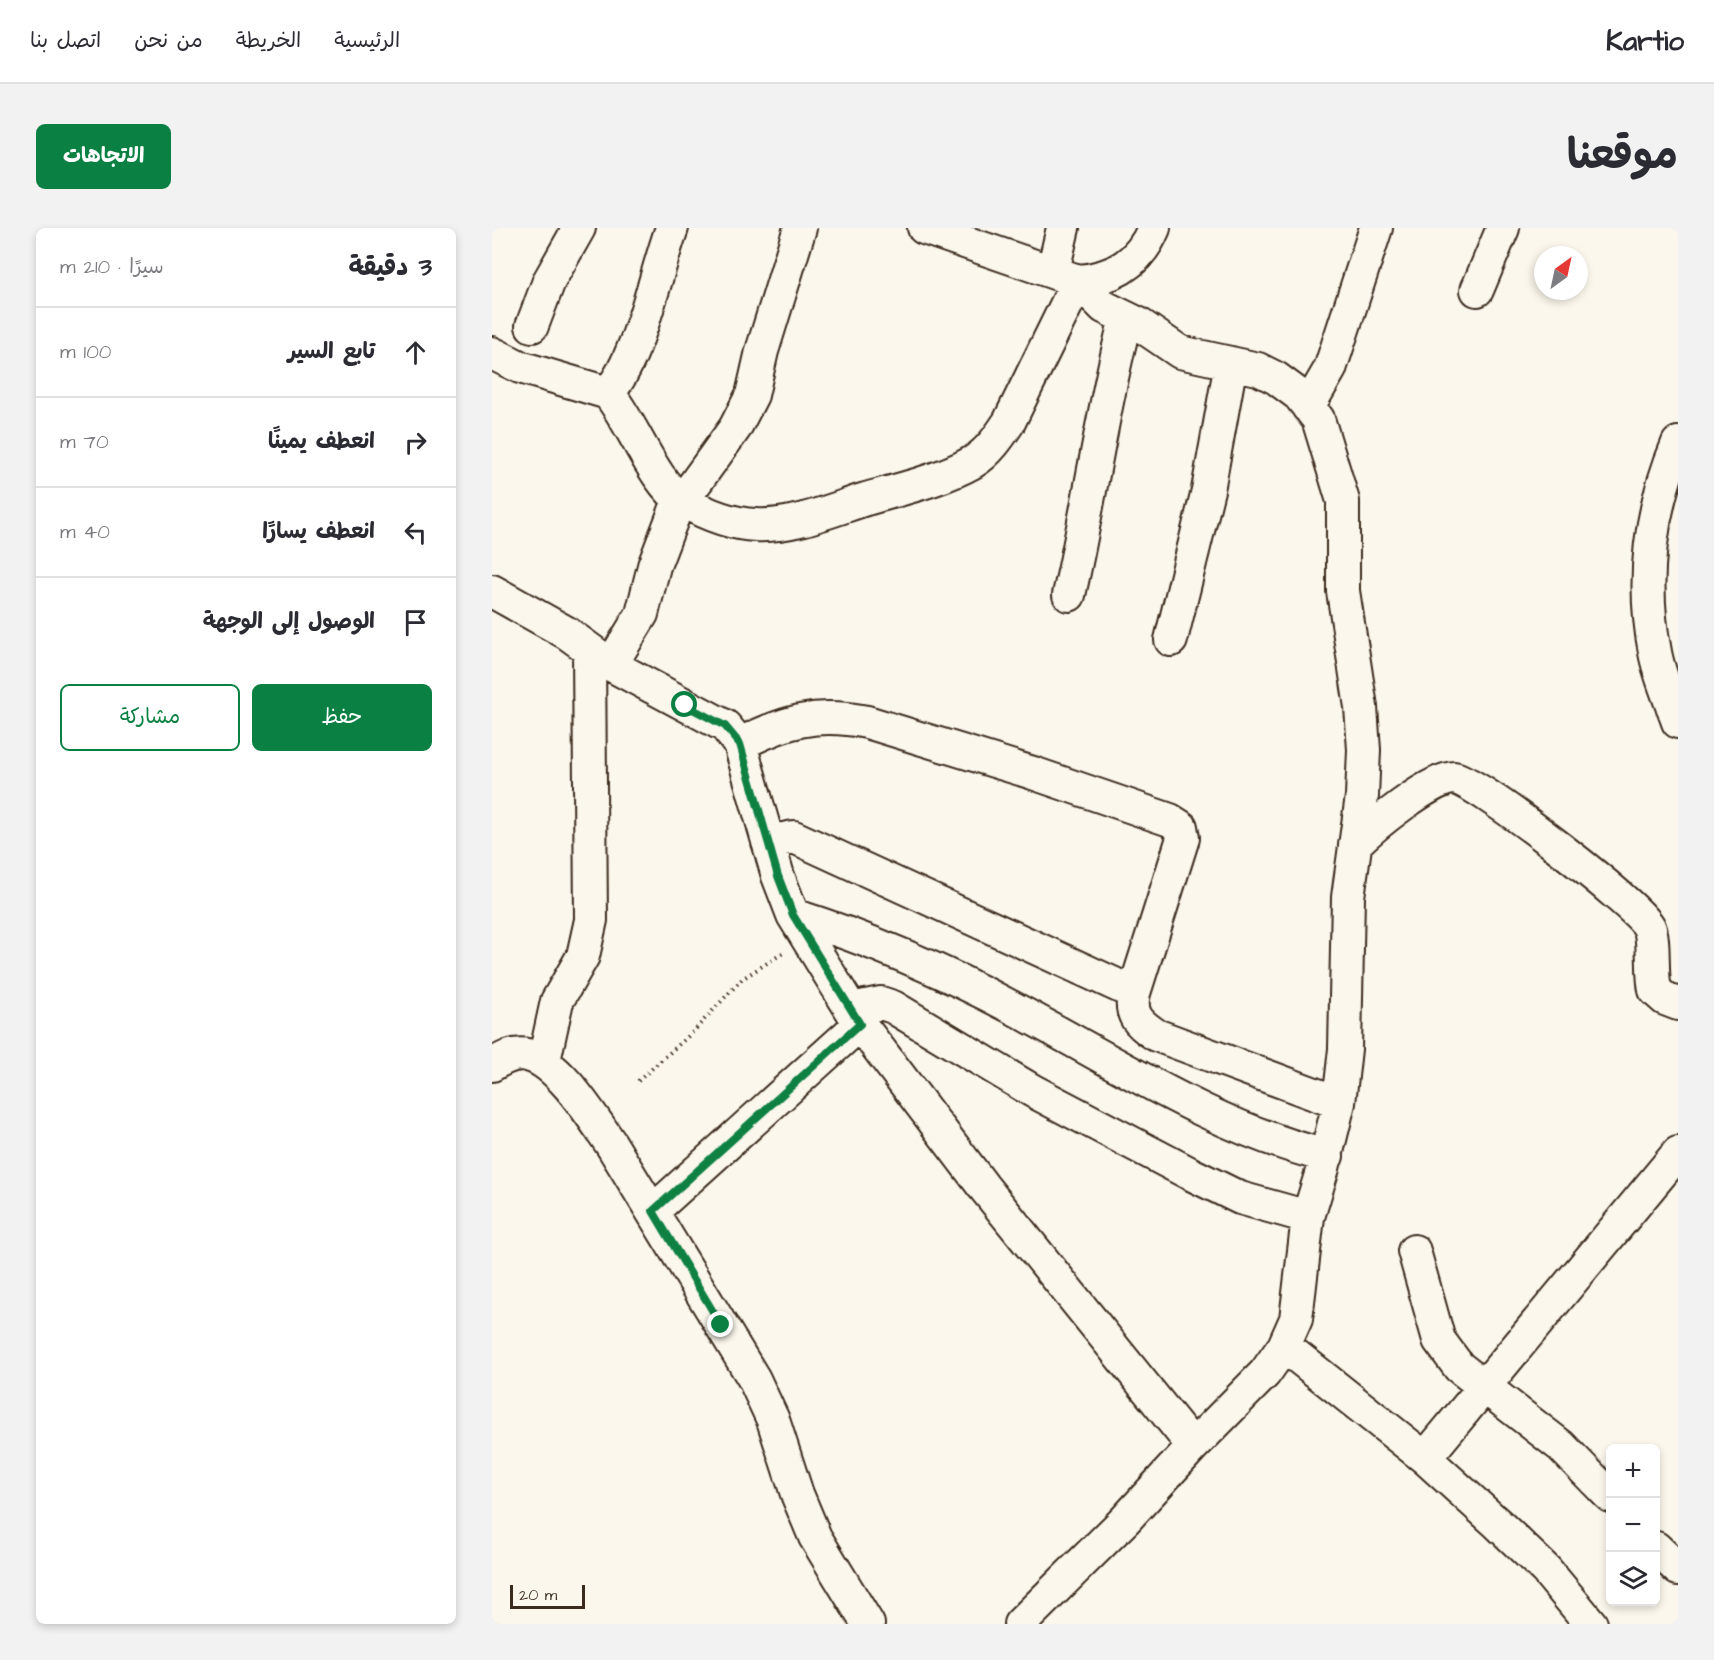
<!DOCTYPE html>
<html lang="ar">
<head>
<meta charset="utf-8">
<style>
	:root { --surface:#fff; --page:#f2f2f3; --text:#2b2b33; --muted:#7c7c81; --line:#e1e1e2; --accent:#0b8043 }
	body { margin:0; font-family:"Architects Daughter","Playpen Sans Arabic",sans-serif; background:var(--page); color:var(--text); direction:rtl }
	.controls { position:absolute; right:18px; bottom:18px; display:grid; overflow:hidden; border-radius:9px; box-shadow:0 3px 9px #0003 }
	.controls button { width:54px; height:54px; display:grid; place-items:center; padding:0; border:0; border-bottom:2px solid var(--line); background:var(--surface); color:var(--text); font:30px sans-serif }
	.compass { position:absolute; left:1042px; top:18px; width:54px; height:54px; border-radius:50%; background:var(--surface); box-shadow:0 3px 9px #0003; rotate:33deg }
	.scale { position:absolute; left:18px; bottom:15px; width:75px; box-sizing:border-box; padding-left:6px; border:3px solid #3b2a1e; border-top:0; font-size:16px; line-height:21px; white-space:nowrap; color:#3b2a1e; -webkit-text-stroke:4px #fbf7ec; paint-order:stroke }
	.stop { position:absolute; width:18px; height:18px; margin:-14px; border:4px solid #0b8043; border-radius:50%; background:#fff }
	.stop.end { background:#0b8043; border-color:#fff; box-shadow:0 2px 6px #0008 }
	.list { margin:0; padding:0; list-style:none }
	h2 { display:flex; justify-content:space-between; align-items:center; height:78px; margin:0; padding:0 24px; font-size:26px }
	h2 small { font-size:20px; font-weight:400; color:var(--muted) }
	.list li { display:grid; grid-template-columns:39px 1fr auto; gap:18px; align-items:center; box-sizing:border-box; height:90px; padding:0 24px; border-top:2px solid var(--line) }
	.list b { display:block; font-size:22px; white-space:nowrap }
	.list em { font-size:20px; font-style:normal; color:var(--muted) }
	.actions { display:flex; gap:12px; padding:18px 24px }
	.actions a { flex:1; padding:14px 0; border:2px solid var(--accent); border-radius:9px; text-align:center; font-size:21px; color:var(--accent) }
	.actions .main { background:var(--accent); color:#fff }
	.icon { flex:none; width:33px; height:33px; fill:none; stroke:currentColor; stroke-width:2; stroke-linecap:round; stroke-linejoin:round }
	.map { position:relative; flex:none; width:1186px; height:1396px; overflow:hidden; direction:ltr; border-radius:9px }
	header { display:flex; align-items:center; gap:36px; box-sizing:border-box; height:84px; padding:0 30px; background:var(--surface); border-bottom:2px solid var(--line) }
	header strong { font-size:28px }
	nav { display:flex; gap:33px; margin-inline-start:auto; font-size:21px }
	.intro { display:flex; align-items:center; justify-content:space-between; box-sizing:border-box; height:144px; padding:0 36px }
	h1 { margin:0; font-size:42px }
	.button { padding:15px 27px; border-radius:9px; background:var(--accent); color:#fff; font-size:21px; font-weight:700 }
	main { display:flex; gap:36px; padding:0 36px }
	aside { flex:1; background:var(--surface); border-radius:9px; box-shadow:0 3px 9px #0003 }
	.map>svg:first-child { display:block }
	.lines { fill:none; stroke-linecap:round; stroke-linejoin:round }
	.minor-casing { stroke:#3b2a1e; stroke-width:36 }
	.path { stroke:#3b2a1e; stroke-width:4; stroke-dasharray:1.5 4.5; stroke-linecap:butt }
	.minor { stroke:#fbf7ec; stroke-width:32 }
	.route { stroke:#0b8043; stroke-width:8 }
</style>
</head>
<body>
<header>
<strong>Kartio</strong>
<nav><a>الرئيسية</a><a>الخريطة</a><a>من نحن</a><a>اتصل بنا</a></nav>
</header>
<div class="intro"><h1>موقعنا</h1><a class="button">الاتجاهات</a></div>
<main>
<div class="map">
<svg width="1186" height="1396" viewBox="0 0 1186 1396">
	<rect width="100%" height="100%" fill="#fbf7ec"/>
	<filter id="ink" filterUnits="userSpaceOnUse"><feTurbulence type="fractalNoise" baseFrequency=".0167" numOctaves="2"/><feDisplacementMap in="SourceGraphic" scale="12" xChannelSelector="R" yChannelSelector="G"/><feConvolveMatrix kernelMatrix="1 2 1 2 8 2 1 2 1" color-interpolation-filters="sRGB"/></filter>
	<g filter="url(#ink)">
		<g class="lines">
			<defs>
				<path id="minor" d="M432,0L586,53L612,79L647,96L688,124L766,141L784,150L807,167L826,191L851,273V363L869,479L872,522L870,568L856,669L853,821L847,875L831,940L816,989L804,1091L792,1118L773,1145L701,1218
					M561,43L571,0
					M985,62L1011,0
					M40,98L57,53L87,0
					M0,125L28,139L116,165C140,193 162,256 191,273C212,285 239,296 264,297C301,299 339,282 374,271C409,261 449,252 481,234C497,224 507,209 517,194L586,53C623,50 648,34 662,0
					M116,165C147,131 163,46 180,0
					M816,179L838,141L884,0
					M1186,215C1158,281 1149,353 1163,424C1167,447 1178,471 1186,494
					M0,363L75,405L119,437L233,498L248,516L286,648L301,687L368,796L491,958L701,1218L633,1292L528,1396
					M577,367C598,275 610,181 634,90
					M679,412L716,262L739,135
					M119,437L150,386L162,338L183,283L243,200L260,167L270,123L308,0
					M248,516C294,493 324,484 375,494L541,545L678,592L689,599L691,610L642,765C637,787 647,796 664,807L847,875
					M276,614L302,609L642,765
					M863,616C880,599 938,551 962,550C982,550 1147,678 1157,699C1163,711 1159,745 1163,762L1173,771L1186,776
					M301,687C377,711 452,743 523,781C624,834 722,900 835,928
					M359,781L389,775L401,779L541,863L697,945L748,970L816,989
					M52,833L65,773L91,728L99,692L97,421
					M0,837C10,831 22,824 35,827C66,833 101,890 119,916L262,1151L281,1192L305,1266L323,1309L376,1396
					M161,983L368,796
					M922,1023L947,1112L967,1139L1069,1218L1118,1268
					M792,1118L933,1230L1006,1296L1054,1342L1099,1396
					M933,1230L1186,925
					M1164,1320L1186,1341"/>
			</defs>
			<use href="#minor" class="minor-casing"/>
			<path class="path" d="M146,853L201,804L250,751L291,725"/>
			<use href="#minor" class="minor"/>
		</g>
	</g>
	<g class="lines" filter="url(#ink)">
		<path class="route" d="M193,477L233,498L248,516L286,648L301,687L368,796L161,983L229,1097"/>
	</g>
</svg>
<div class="controls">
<button>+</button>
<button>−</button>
<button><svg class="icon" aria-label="layers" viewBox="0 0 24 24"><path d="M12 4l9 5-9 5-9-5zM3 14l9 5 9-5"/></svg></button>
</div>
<svg class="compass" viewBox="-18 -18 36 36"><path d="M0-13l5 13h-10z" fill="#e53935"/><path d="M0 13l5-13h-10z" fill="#7c7c81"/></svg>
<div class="scale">20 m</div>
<div class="stop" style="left:193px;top:477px"></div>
<div class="stop end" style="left:229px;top:1097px"></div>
</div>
<aside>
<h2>3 دقيقة<small>سيرًا · 210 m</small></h2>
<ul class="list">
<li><svg class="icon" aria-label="ahead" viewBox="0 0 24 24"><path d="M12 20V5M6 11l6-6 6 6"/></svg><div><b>تابع السير</b></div><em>100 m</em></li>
<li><svg class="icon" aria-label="right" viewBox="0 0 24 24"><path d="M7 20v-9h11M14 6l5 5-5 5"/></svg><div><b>انعطف يمينًا</b></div><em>70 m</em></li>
<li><svg class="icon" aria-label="left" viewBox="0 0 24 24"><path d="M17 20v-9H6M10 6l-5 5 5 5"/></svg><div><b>انعطف يسارًا</b></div><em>40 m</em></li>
<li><svg class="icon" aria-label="arrive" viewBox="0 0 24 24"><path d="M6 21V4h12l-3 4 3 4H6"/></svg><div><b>الوصول إلى الوجهة</b></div></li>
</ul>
<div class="actions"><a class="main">حفظ</a><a>مشاركة</a></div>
</aside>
</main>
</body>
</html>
